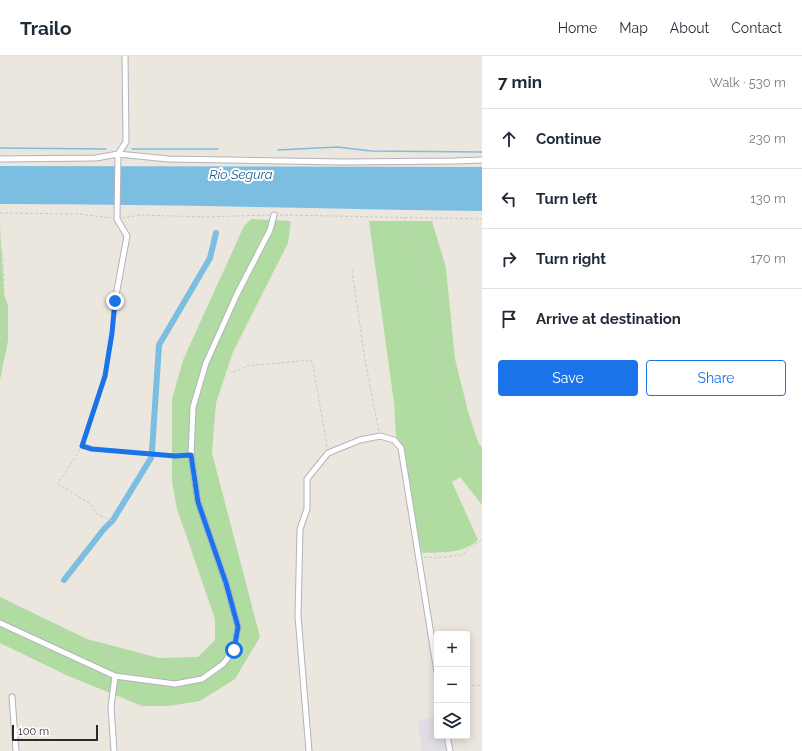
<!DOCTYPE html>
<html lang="en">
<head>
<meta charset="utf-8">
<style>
	:root { --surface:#fff; --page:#f6f6f7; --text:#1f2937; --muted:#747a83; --line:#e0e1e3; --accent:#1a73e8 }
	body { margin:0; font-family:Raleway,sans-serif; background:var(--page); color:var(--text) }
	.controls { position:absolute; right:12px; bottom:12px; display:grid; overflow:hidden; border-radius:4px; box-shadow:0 2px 10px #0003 }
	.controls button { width:36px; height:36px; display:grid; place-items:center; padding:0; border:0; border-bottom:1px solid var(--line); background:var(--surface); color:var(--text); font:20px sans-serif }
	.scale { position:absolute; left:12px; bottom:10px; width:86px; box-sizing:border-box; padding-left:4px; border:2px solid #2b2b2b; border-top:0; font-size:11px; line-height:14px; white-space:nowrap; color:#2b2b2b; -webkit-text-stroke:3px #fff; paint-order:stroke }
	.stop { position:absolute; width:12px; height:12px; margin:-9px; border:3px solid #1a73e8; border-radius:50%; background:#fff }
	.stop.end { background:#1a73e8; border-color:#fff; box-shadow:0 1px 4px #0008 }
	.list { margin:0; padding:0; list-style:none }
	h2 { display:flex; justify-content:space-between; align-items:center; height:52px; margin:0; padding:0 16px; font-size:17px }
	h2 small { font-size:13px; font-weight:400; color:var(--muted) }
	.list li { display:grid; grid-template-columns:26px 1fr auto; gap:12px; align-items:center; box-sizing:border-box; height:60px; padding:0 16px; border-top:1px solid var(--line) }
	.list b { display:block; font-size:15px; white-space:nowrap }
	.list em { font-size:13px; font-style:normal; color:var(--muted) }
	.actions { display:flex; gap:8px; padding:12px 16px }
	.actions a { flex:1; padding:9px 0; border:1px solid var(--accent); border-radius:4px; text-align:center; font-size:14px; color:var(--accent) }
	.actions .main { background:var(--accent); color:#fff }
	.icon { flex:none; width:22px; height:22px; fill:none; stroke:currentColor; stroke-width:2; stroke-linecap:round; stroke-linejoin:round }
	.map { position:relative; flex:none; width:482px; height:695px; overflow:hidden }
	header { display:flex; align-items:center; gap:24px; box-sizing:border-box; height:56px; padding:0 20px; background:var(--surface); border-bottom:1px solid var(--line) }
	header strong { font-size:19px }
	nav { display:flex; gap:22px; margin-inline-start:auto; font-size:14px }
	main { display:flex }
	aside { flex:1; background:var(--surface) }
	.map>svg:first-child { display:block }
	.industrial { fill:#e0dee4 }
	.green { fill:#b0dca1 }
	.water { fill:#7cbee2 }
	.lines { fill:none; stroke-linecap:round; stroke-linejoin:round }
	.stream { stroke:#7cbee2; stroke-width:1.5 }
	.canal { stroke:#7cbee2; stroke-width:6 }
	.street-casing { stroke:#b2b3bd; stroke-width:7 }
	.path { stroke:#c8c8c8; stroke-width:1; stroke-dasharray:3 2; stroke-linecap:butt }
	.street { stroke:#fff; stroke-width:5 }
	.route { stroke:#1a73e8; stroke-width:5 }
	.labels { text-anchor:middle; stroke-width:4; stroke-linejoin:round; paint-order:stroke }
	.water-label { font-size:13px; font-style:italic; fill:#1c5d8e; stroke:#fff }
</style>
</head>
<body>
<header>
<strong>Trailo</strong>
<nav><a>Home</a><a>Map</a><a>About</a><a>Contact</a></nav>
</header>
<main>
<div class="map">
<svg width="482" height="695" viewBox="0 0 482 695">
	<rect width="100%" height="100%" fill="#ebe7de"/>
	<path class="industrial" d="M437,660V680H451L454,695H422L418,665Z"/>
	<path class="green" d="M251,163L291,165L288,187L233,296L216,347L212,397L260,581L235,623L200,645L169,650H142L66,619L0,587V541L87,583L159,602L198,601L215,584V563L177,453L172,426V343L183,304L244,170Z
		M369,165H432L446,212L455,303L468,355L478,386L482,392V449L460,421L452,426L478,484C463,498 442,496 422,497L396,379L394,347Z
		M0,170L4,239L8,249V285L0,324Z"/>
	<path class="water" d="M0,110L482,111V155C321,153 161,148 0,148Z"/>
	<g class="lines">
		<path class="stream" d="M0,92L106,93
			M132,93H218
			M278,94L337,91L371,95L482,96"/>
		<path class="canal" d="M152,395L159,289L210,202L216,177
			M64,524L104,473L113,464L151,402"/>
		<defs>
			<path id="street" d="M0,103L96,102L118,98L168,103L343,106L455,105L482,104
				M115,245L127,180L117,163L118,98L126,86L125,0
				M0,567L115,620L175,628L202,623L223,608L234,594L238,571L226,527L198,446L191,399L193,351L206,307L237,238L270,174L274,159
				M12,641L16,695
				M447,680L450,695
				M114,695L111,651L115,620
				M309,695L298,560L300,473L307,453V423L328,397L360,384L380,380L394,384L401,392L437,616"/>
		</defs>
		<use href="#street" class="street-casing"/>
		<path class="path" d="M0,157L79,158L111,162
			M280,159L482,163
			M122,162L140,159L205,161L269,159
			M404,162L428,217L434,238L439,258L441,306L456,371L473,408L482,420
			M0,188L3,204L5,280L0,311
			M352,214L365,304L379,375
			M217,294L226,304V311L232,317L247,310L311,304L313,309L327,391
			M83,390L92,393L175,400L185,399
			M112,465L98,459L91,448L58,428L82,390L105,320L112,277L115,250
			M424,501L437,502L462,499L472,490L482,484
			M0,546L78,583L120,600L180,609L201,605L215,594L222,579L218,555L190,480L177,434L175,400V342L181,323L229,210L244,181L260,180
			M0,554L3,548
			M117,614L120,602
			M467,630L482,629"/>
		<use href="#street" class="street"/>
	</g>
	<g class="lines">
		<path class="route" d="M115,245L112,277L105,320L82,390L92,393L175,400L191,399L198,446L226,527L238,571L234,594"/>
	</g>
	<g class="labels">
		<g class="water-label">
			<text x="241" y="123">Río Segura</text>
		</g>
	</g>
</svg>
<div class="controls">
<button>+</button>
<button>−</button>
<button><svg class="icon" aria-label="layers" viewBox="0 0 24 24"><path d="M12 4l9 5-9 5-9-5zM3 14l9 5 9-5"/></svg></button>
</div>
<div class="scale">100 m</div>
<div class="stop" style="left:234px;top:594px"></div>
<div class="stop end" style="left:115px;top:245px"></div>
</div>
<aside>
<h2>7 min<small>Walk · 530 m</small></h2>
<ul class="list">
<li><svg class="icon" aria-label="ahead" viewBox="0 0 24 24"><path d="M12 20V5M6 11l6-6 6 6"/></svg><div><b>Continue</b></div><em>230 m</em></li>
<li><svg class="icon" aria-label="left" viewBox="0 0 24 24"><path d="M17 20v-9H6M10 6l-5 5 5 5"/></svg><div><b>Turn left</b></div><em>130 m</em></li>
<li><svg class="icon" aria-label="right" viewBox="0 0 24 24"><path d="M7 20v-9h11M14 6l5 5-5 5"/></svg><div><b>Turn right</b></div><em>170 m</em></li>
<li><svg class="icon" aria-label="arrive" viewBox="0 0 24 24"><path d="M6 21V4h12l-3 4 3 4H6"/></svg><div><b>Arrive at destination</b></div></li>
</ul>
<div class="actions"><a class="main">Save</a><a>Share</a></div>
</aside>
</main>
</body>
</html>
